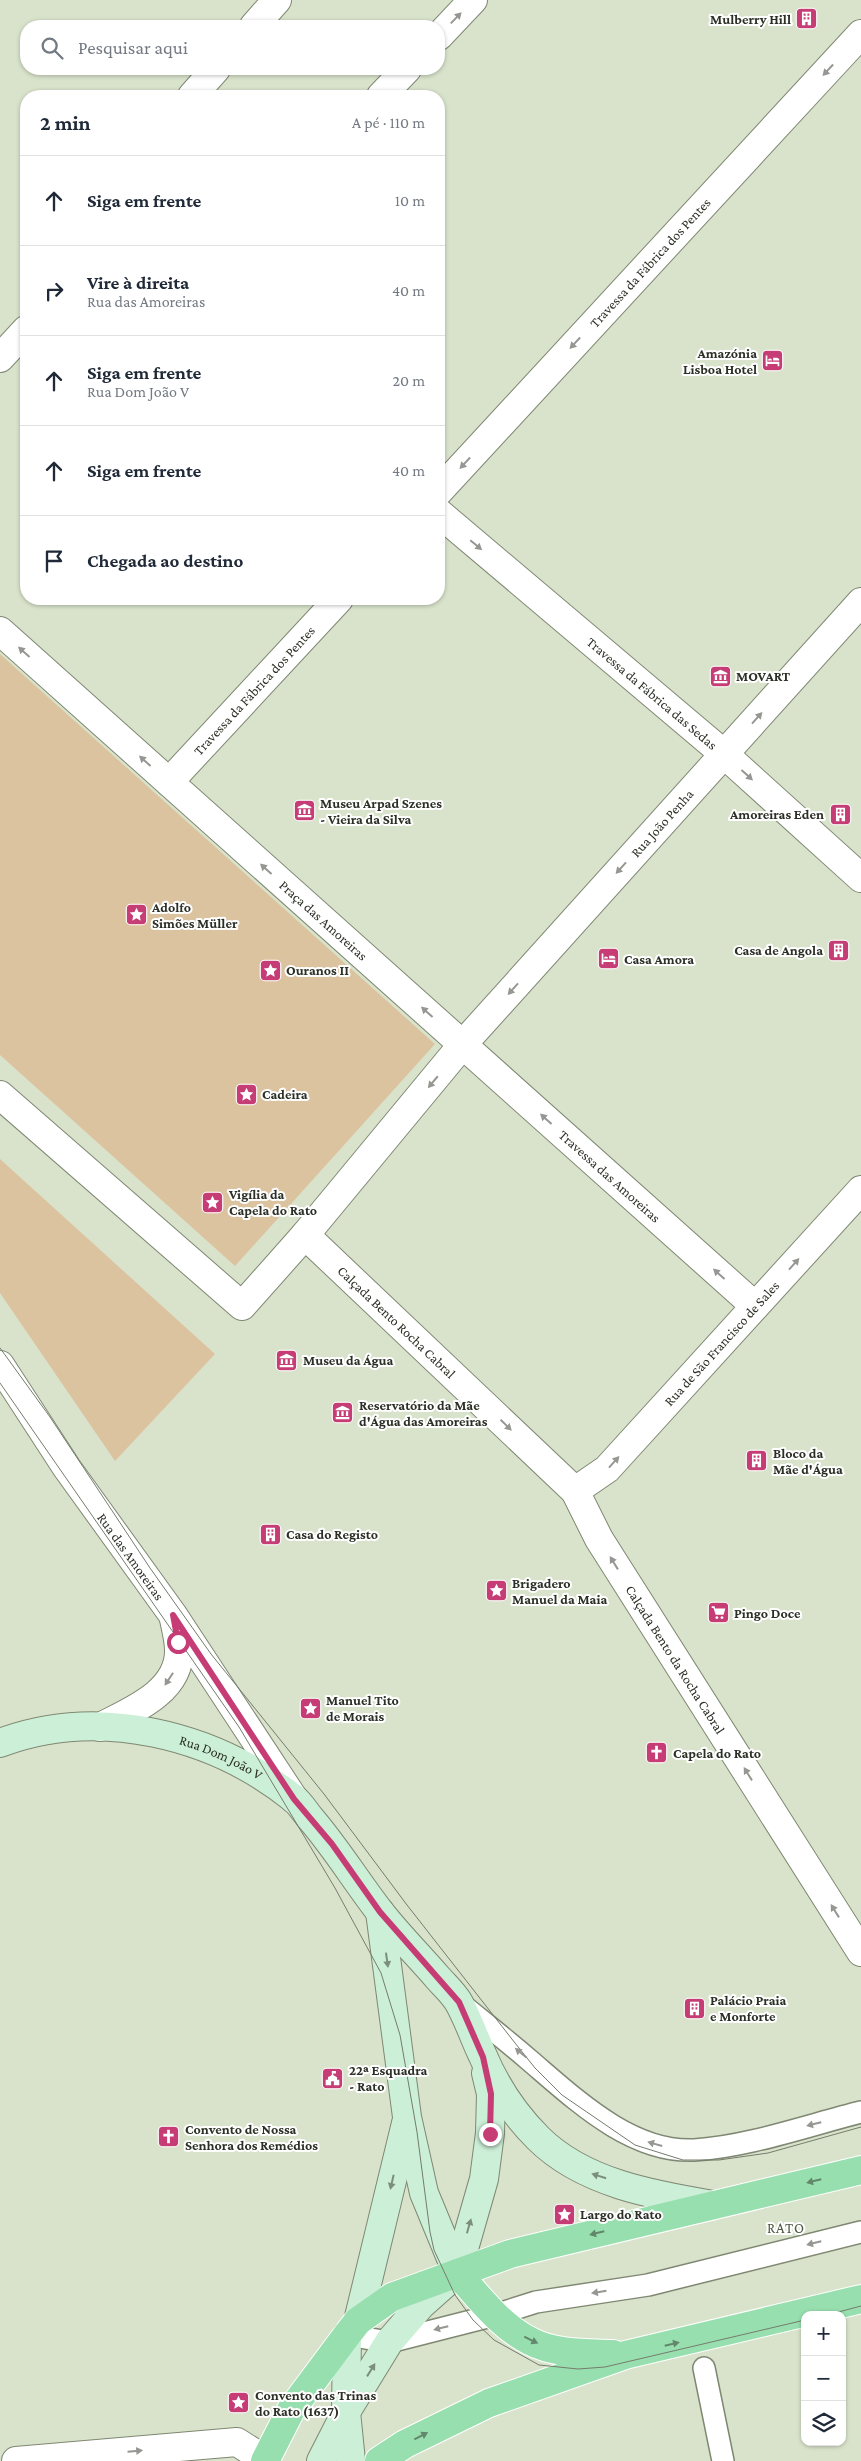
<!DOCTYPE html>
<html lang="pt">
<head>
<meta charset="utf-8">
<style>
	:root { --surface:#fff; --page:#f2f2f3; --text:#1f2937; --muted:#747a83; --line:#e0e1e3 }
	body { margin:0; font-family:"Crimson Pro",serif; background:var(--page); color:var(--text) }
	.controls { position:absolute; right:15px; bottom:15px; display:grid; overflow:hidden; border-radius:10px; box-shadow:0 1px 4px #0004 }
	.controls button { width:45px; height:45px; display:grid; place-items:center; padding:0; border:0; border-bottom:1px solid var(--line); background:var(--surface); color:var(--text); font:25px sans-serif }
	.stop { position:absolute; width:15px; height:15px; margin:-11px; border:4px solid #c63d76; border-radius:50%; background:#fff }
	.stop.end { background:#c63d76; border-color:#fff; box-shadow:0 1px 5px #0008 }
	.list { margin:0; padding:0; list-style:none }
	h2 { display:flex; justify-content:space-between; align-items:center; height:65px; margin:0; padding:0 20px; font-size:21px }
	h2 small { font-size:16px; font-weight:400; color:var(--muted) }
	.list li { display:grid; grid-template-columns:32px 1fr auto; gap:15px; align-items:center; box-sizing:border-box; height:90px; padding:0 20px; border-top:1px solid var(--line) }
	.list b { display:block; font-size:19px; white-space:nowrap }
	.list p { margin:0; font-size:16px; white-space:nowrap; color:var(--muted) }
	.list em { font-size:16px; font-style:normal; color:var(--muted) }
	.icon { flex:none; width:28px; height:28px; fill:none; stroke:currentColor; stroke-width:2; stroke-linecap:round; stroke-linejoin:round }
	.map { position:relative; flex:none; width:861px; height:2461px; overflow:hidden }
	.search { position:absolute; background:var(--surface); box-shadow:0 1px 4px #0004; left:20px; top:20px; width:425px; height:55px; display:flex; align-items:center; gap:12px; box-sizing:border-box; padding:0 18px; border-radius:20px; color:var(--muted); font-size:19px }
	.panel { position:absolute; background:var(--surface); box-shadow:0 1px 4px #0004; left:20px; top:90px; width:425px; height:515px; border-radius:20px }
	.map>svg:first-child { display:block }
	.green { fill:#dcc3a0 }
	.lines { fill:none; stroke-linecap:round; stroke-linejoin:round }
	.service-casing { stroke:#7f8872; stroke-width:24 }
	.pedestrian-casing { stroke:#7f8872; stroke-width:30 }
	.minor-casing { stroke:#7f8872; stroke-width:30 }
	.secondary-casing { stroke:#7f8872; stroke-width:30 }
	.primary-casing { stroke:#fff; stroke-width:30 }
	.service { stroke:#fff; stroke-width:21 }
	.pedestrian { stroke:#fff; stroke-width:28 }
	.minor { stroke:#fff; stroke-width:28 }
	.secondary { stroke:#ccefd7; stroke-width:28 }
	.primary { stroke:#98dfaf; stroke-width:28 }
	.tram { stroke:#757c6c; stroke-width:1 }
	.oneway { fill:#959792 }
	.oneway2 { fill:#7c8f7e }
	.oneway3 { fill:#62876a }
	.route { stroke:#c63d76; stroke-width:6 }
	.labels { text-anchor:middle; stroke-width:4; stroke-linejoin:round; paint-order:stroke }
	.poi-label { font-size:14px; font-weight:bold; fill:#2b2f25; stroke:#fff; text-anchor:start }
	.street-label { font-size:14px; fill:#2b2f25; stroke:#fff }
	.neighbourhood-label { font-size:15px; letter-spacing:1px; fill:#515a45; stroke:#fff }
</style>
</head>
<body>
<div class="map">
<svg width="861" height="2461" viewBox="0 0 861 2461">
	<rect width="100%" height="100%" fill="#d9e3cb"/>
	<path class="green" d="M0,654L435,1044L235,1266L0,1055Z
		M0,1159L215,1354L115,1461L0,1293Z"/>
	<g class="lines">
		<defs>
			<path id="service" d="M461,2004C483,2022 506,2040 528,2059C574,2098 630,2153 694,2150C747,2147 809,2125 861,2112
				M347,2335L389,2342L495,2315L536,2302L648,2285L861,2232
				M704,2368L723,2461"/>
			<path id="pedestrian" d="M254,26L277,0
				M192,96L216,69
				M0,1095L242,1306L305,1235"/>
			<g id="minor">
				<path d="M439,36L473,0"/>
				<path d="M381,96L407,69"/>
				<path d="M0,358L26,330"/>
				<path id="s1" d="M439,491L861,34"/>
				<path id="s2" d="M439,513L724,754L861,878"/>
				<path id="s3" d="M861,602L463,1044L305,1235L575,1491L599,1539L861,1952"/>
				<path id="s4" d="M0,631L755,1306"/>
				<path id="s5" d="M169,782L339,599"/>
				<path id="s6" d="M0,1365L67,1468L173,1615L294,1799"/>
				<path id="s7" d="M575,1491L607,1469L861,1190"/>
				<path d="M100,1727C131,1711 180,1692 179,1650C179,1640 176,1629 174,1619"/>
				<path d="M16,2461L237,2442L265,2460"/>
			</g>
			<g id="secondary">
				<path id="s8" d="M0,1743C98,1706 213,1734 293,1798C300,1803 305,1812 311,1819C336,1848 356,1881 380,1912C398,1935 419,1956 438,1978C445,1986 454,1994 459,2003C468,2019 474,2037 482,2054C495,2085 514,2114 538,2138C583,2183 653,2195 713,2205"/>
				<path d="M380,1912L407,2117L424,2193L457,2273"/>
				<path d="M358,2321L406,2123"/>
				<path d="M347,2335L346,2412L351,2461"/>
				<path d="M321,2461L346,2412L389,2342L421,2305L457,2273L484,2179L490,2133L491,2094L486,2073"/>
			</g>
			<path id="primary" d="M457,2273C479,2297 500,2326 530,2341C554,2354 587,2353 613,2354
				M265,2461L291,2410L347,2335L358,2321L392,2297L510,2254L861,2170
				M379,2461L405,2444L489,2403L625,2355L861,2299"/>
		</defs>
		<use href="#service" class="service-casing"/>
		<use href="#pedestrian" class="pedestrian-casing"/>
		<use href="#minor" class="minor-casing"/>
		<use href="#secondary" class="secondary-casing"/>
		<use href="#primary" class="primary-casing"/>
		<use href="#service" class="service"/>
		<use href="#pedestrian" class="pedestrian"/>
		<use href="#minor" class="minor"/>
		<use href="#secondary" class="secondary"/>
		<use href="#primary" class="primary"/>
		<path class="tram" d="M0,1348L50,1417L150,1568L211,1654L324,1794L407,1905L515,2043L535,2068L562,2095L635,2145L683,2160H719L768,2153L861,2127
			M0,1383L239,1727L335,1888L381,1973L400,2035L417,2132L430,2232L434,2250L455,2295L473,2320L494,2340L539,2365L578,2369L605,2367L805,2320
			M827,2315L861,2306"/>
	</g>
	<defs><path id="oneway-solid" d="M-6-.8H1V-3.2L6.5 0L1 3.2V.8H-6Z" transform="scale(1.25)"/></defs>
	<g class="oneway">
		<use href="#oneway-solid" transform="translate(456 18) rotate(-46)"/>
		<use href="#oneway-solid" transform="translate(828 70) rotate(133)"/>
		<use href="#oneway-solid" transform="translate(575 343) rotate(133)"/>
		<use href="#oneway-solid" transform="translate(465 463) rotate(133)"/>
		<use href="#oneway-solid" transform="translate(476 545) rotate(40)"/>
		<use href="#oneway-solid" transform="translate(24 652) rotate(-138)"/>
		<use href="#oneway-solid" transform="translate(757 718) rotate(-48)"/>
		<use href="#oneway-solid" transform="translate(145 761) rotate(-138)"/>
		<use href="#oneway-solid" transform="translate(747 775) rotate(42)"/>
		<use href="#oneway-solid" transform="translate(621 868) rotate(132)"/>
		<use href="#oneway-solid" transform="translate(266 869) rotate(-138)"/>
		<use href="#oneway-solid" transform="translate(513 989) rotate(132)"/>
		<use href="#oneway-solid" transform="translate(427 1012) rotate(-138)"/>
		<use href="#oneway-solid" transform="translate(433 1082) rotate(130)"/>
		<use href="#oneway-solid" transform="translate(546 1119) rotate(-138)"/>
		<use href="#oneway-solid" transform="translate(794 1264) rotate(-48)"/>
		<use href="#oneway-solid" transform="translate(719 1274) rotate(-138)"/>
		<use href="#oneway-solid" transform="translate(506 1425) rotate(44)"/>
		<use href="#oneway-solid" transform="translate(614 1462) rotate(-48)"/>
		<use href="#oneway-solid" transform="translate(614 1563) rotate(-122)"/>
		<use href="#oneway-solid" transform="translate(169 1679) rotate(123)"/>
		<use href="#oneway-solid" transform="translate(748 1774) rotate(-122)"/>
		<use href="#oneway-solid" transform="translate(835 1911) rotate(-122)"/>
		<use href="#oneway-solid" transform="translate(521 2053) rotate(-140)"/>
		<use href="#oneway-solid" transform="translate(814 2124) rotate(166)"/>
		<use href="#oneway-solid" transform="translate(655 2144) rotate(-164)"/>
		<use href="#oneway-solid" transform="translate(814 2243) rotate(166)"/>
		<use href="#oneway-solid" transform="translate(599 2292) rotate(171)"/>
		<use href="#oneway-solid" transform="translate(441 2328) rotate(166)"/>
		<use href="#oneway-solid" transform="translate(135 2451) rotate(-5)"/>
	</g>
	<g class="oneway2">
		<use href="#oneway-solid" transform="translate(387 1960) rotate(82)"/>
		<use href="#oneway-solid" transform="translate(599 2176) rotate(-162)"/>
		<use href="#oneway-solid" transform="translate(392 2182) rotate(103)"/>
		<use href="#oneway-solid" transform="translate(469 2226) rotate(-74)"/>
		<use href="#oneway-solid" transform="translate(371 2370) rotate(-58)"/>
	</g>
	<g class="oneway3">
		<use href="#oneway-solid" transform="translate(814 2181) rotate(166)"/>
		<use href="#oneway-solid" transform="translate(597 2233) rotate(166)"/>
		<use href="#oneway-solid" transform="translate(531 2340) rotate(26)"/>
		<use href="#oneway-solid" transform="translate(672 2344) rotate(-13)"/>
		<use href="#oneway-solid" transform="translate(421 2436) rotate(-27)"/>
	</g>
	<g class="lines">
		<path class="route" d="M178,1642L173,1615L294,1799L332,1844L380,1912L459,2002L483,2057L491,2094L490,2134"/>
	</g>
	<defs>
		<symbol id="building-square" viewBox="-11 -11 22 22"><rect x="-9" y="-9" width="18" height="18" rx="4" fill="#c63d76" stroke="#fff"/><path d="M-4-6H4V6H1V3H-1V6H-4ZM-2.5-4.3h1.7v1.8h-1.7ZM.8-4.3h1.7v1.8H.8ZM-2.5-1h1.7V.8h-1.7ZM.8-1h1.7V.8H.8Z" fill="#fff"/></symbol>
		<symbol id="hotel-square" viewBox="-11 -11 22 22"><rect x="-9" y="-9" width="18" height="18" rx="4" fill="#c63d76" stroke="#fff"/><path d="M-6-4.5h1.5V1H6V5H4.5V3h-9V5H-6ZM-4 0a1.8 1.8 0 1 1 3.6 0ZM.5 0V-2.5h3Q6-2.5 6 0Z" fill="#fff"/></symbol>
		<symbol id="museum-square" viewBox="-11 -11 22 22"><rect x="-9" y="-9" width="18" height="18" rx="4" fill="#c63d76" stroke="#fff"/><path d="M0-6L6-3V-2H-6V-3ZM-5-1h2V3h-2ZM-1-1h2V3h-2ZM3-1h2V3H3ZM-6 4H6V6H-6Z" fill="#fff"/></symbol>
		<symbol id="sight-square" viewBox="-11 -11 22 22"><rect x="-9" y="-9" width="18" height="18" rx="4" fill="#c63d76" stroke="#fff"/><path d="M0-6L1.8-2.2L6-1.7L2.9 1.2L3.7 5.4L0 3.3L-3.7 5.4L-2.9 1.2L-6-1.7L-1.8-2.2Z" fill="#fff"/></symbol>
		<symbol id="supermarket-square" viewBox="-11 -11 22 22"><rect x="-9" y="-9" width="18" height="18" rx="4" fill="#c63d76" stroke="#fff"/><path d="M-6-5.5h2.5l.6 2H6L4.5 2H-2.5L-4.4-4H-6ZM-1.5 3.2a1.3 1.3 0 1 0 .1 0ZM3 3.2a1.3 1.3 0 1 0 .1 0Z" fill="#fff"/></symbol>
		<symbol id="church-square" viewBox="-11 -11 22 22"><rect x="-9" y="-9" width="18" height="18" rx="4" fill="#c63d76" stroke="#fff"/><path d="M-1.2-6h2.4v3.5h3.3v2.4h-3.3V6h-2.4V-.1h-3.3v-2.4h3.3Z" fill="#fff"/></symbol>
		<symbol id="civic-square" viewBox="-11 -11 22 22"><rect x="-9" y="-9" width="18" height="18" rx="4" fill="#c63d76" stroke="#fff"/><path d="M-.6-6.5H3V-4.5H.6V-3L4-1V1h2V6H-6V1h2V-1L-.6-3ZM-1.2 2.5V6h2.4V2.5Z" fill="#fff"/></symbol>
	</defs>
	<g fill-rule="evenodd">
		<use href="#building-square" x="794" y="6" width="25" height="25"/>
		<use href="#hotel-square" x="760" y="348" width="25" height="25"/>
		<use href="#museum-square" x="708" y="664" width="25" height="25"/>
		<use href="#museum-square" x="292" y="798" width="25" height="25"/>
		<use href="#building-square" x="828" y="802" width="25" height="25"/>
		<use href="#sight-square" x="124" y="902" width="25" height="25"/>
		<use href="#building-square" x="826" y="938" width="25" height="25"/>
		<use href="#hotel-square" x="596" y="946" width="25" height="25"/>
		<use href="#sight-square" x="258" y="958" width="25" height="25"/>
		<use href="#sight-square" x="234" y="1082" width="25" height="25"/>
		<use href="#sight-square" x="200" y="1190" width="25" height="25"/>
		<use href="#museum-square" x="274" y="1348" width="25" height="25"/>
		<use href="#museum-square" x="330" y="1400" width="25" height="25"/>
		<use href="#building-square" x="744" y="1448" width="25" height="25"/>
		<use href="#building-square" x="258" y="1522" width="25" height="25"/>
		<use href="#sight-square" x="484" y="1578" width="25" height="25"/>
		<use href="#supermarket-square" x="706" y="1600" width="25" height="25"/>
		<use href="#sight-square" x="298" y="1696" width="25" height="25"/>
		<use href="#church-square" x="644" y="1740" width="25" height="25"/>
		<use href="#building-square" x="682" y="1996" width="25" height="25"/>
		<use href="#civic-square" x="320" y="2066" width="25" height="25"/>
		<use href="#church-square" x="156" y="2124" width="25" height="25"/>
		<use href="#sight-square" x="552" y="2202" width="25" height="25"/>
		<use href="#sight-square" x="226" y="2390" width="25" height="25"/>
	</g>
	<g class="labels">
		<g class="poi-label">
			<text x="791" y="24" text-anchor="end">Mulberry Hill</text>
			<text x="757" y="358" text-anchor="end">Amazónia<tspan x="757" dy="16">Lisboa Hotel</tspan></text>
			<text x="736" y="681">MOVART</text>
			<text x="320" y="808">Museu Arpad Szenes<tspan x="320" dy="16">- Vieira da Silva</tspan></text>
			<text x="824" y="819" text-anchor="end">Amoreiras Eden</text>
			<text x="152" y="912">Adolfo<tspan x="152" dy="16">Simões Müller</tspan></text>
			<text x="823" y="955" text-anchor="end">Casa de Angola</text>
			<text x="624" y="964">Casa Amora</text>
			<text x="286" y="975">Ouranos II</text>
			<text x="262" y="1099">Cadeira</text>
			<text x="229" y="1199">Vigília da<tspan x="229" dy="16">Capela do Rato</tspan></text>
			<text x="303" y="1365">Museu da Água</text>
			<text x="359" y="1410">Reservatório da Mãe<tspan x="359" dy="16">d'Água das Amoreiras</tspan></text>
			<text x="773" y="1458">Bloco da<tspan x="773" dy="16">Mãe d'Água</tspan></text>
			<text x="286" y="1539">Casa do Registo</text>
			<text x="512" y="1588">Brigadero<tspan x="512" dy="16">Manuel da Maia</tspan></text>
			<text x="734" y="1618">Pingo Doce</text>
			<text x="326" y="1705">Manuel Tito<tspan x="326" dy="16">de Morais</tspan></text>
			<text x="673" y="1758">Capela do Rato</text>
			<text x="710" y="2005">Palácio Praia<tspan x="710" dy="16">e Monforte</tspan></text>
			<text x="349" y="2075">22ª Esquadra<tspan x="349" dy="16">- Rato</tspan></text>
			<text x="185" y="2134">Convento de Nossa<tspan x="185" dy="16">Senhora dos Remédios</tspan></text>
			<text x="580" y="2219">Largo do Rato</text>
			<text x="255" y="2400">Convento das Trinas<tspan x="255" dy="16">do Rato (1637)</tspan></text>
		</g>
		<g class="street-label">
			<text dy="5" stroke="none"><textPath href="#s1" startOffset="311">Travessa da Fábrica dos Pentes</textPath></text>
			<text dy="5" stroke="none"><textPath href="#s5" startOffset="125">Travessa da Fábrica dos Pentes</textPath></text>
			<text dy="5" stroke="none"><textPath href="#s2" startOffset="279">Travessa da Fábrica das Sedas</textPath></text>
			<text transform="translate(662 823) rotate(-48)" y="5">Rua João Penha</text>
			<text dy="5" stroke="none"><textPath href="#s4" startOffset="434">Praça das Amoreiras</textPath></text>
			<text dy="5" stroke="none"><textPath href="#s4" startOffset="818">Travessa das Amoreiras</textPath></text>
			<text dy="5" stroke="none"><textPath href="#s3" startOffset="969">Calçada Bento Rocha Cabral</textPath></text>
			<text dy="5" stroke="none"><textPath href="#s7" startOffset="209">Rua de São Francisco de Sales</textPath></text>
			<text dy="5" stroke="none"><textPath href="#s6" startOffset="232">Rua das Amoreiras</textPath></text>
			<text dy="5" stroke="none"><textPath href="#s3" startOffset="1411">Calçada Bento da Rocha Cabral</textPath></text>
			<text dy="5" stroke="none"><textPath href="#s8" startOffset="228">Rua Dom João V</textPath></text>
		</g>
		<g class="neighbourhood-label">
			<text x="786" y="2233">RATO</text>
		</g>
	</g>
</svg>
<div class="controls">
<button>+</button>
<button>−</button>
<button><svg class="icon" aria-label="layers" viewBox="0 0 24 24"><path d="M12 4l9 5-9 5-9-5zM3 14l9 5 9-5"/></svg></button>
</div>
<div class="stop" style="left:178px;top:1642px"></div>
<div class="stop end" style="left:490px;top:2134px"></div>
<div class="search"><svg class="icon" aria-label="search" viewBox="0 0 24 24"><circle cx="10" cy="10" r="6"/><path d="M15 15l6 6"/></svg>Pesquisar aqui</div>
<section class="panel">
<h2>2 min<small>A pé · 110 m</small></h2>
<ul class="list">
<li><svg class="icon" aria-label="ahead" viewBox="0 0 24 24"><path d="M12 20V5M6 11l6-6 6 6"/></svg><div><b>Siga em frente</b></div><em>10 m</em></li>
<li><svg class="icon" aria-label="right" viewBox="0 0 24 24"><path d="M7 20v-9h11M14 6l5 5-5 5"/></svg><div><b>Vire à direita</b><p>Rua das Amoreiras</p></div><em>40 m</em></li>
<li><svg class="icon" aria-label="ahead" viewBox="0 0 24 24"><path d="M12 20V5M6 11l6-6 6 6"/></svg><div><b>Siga em frente</b><p>Rua Dom João V</p></div><em>20 m</em></li>
<li><svg class="icon" aria-label="ahead" viewBox="0 0 24 24"><path d="M12 20V5M6 11l6-6 6 6"/></svg><div><b>Siga em frente</b></div><em>40 m</em></li>
<li><svg class="icon" aria-label="arrive" viewBox="0 0 24 24"><path d="M6 21V4h12l-3 4 3 4H6"/></svg><div><b>Chegada ao destino</b></div></li>
</ul>
</section>
</div>
</body>
</html>
